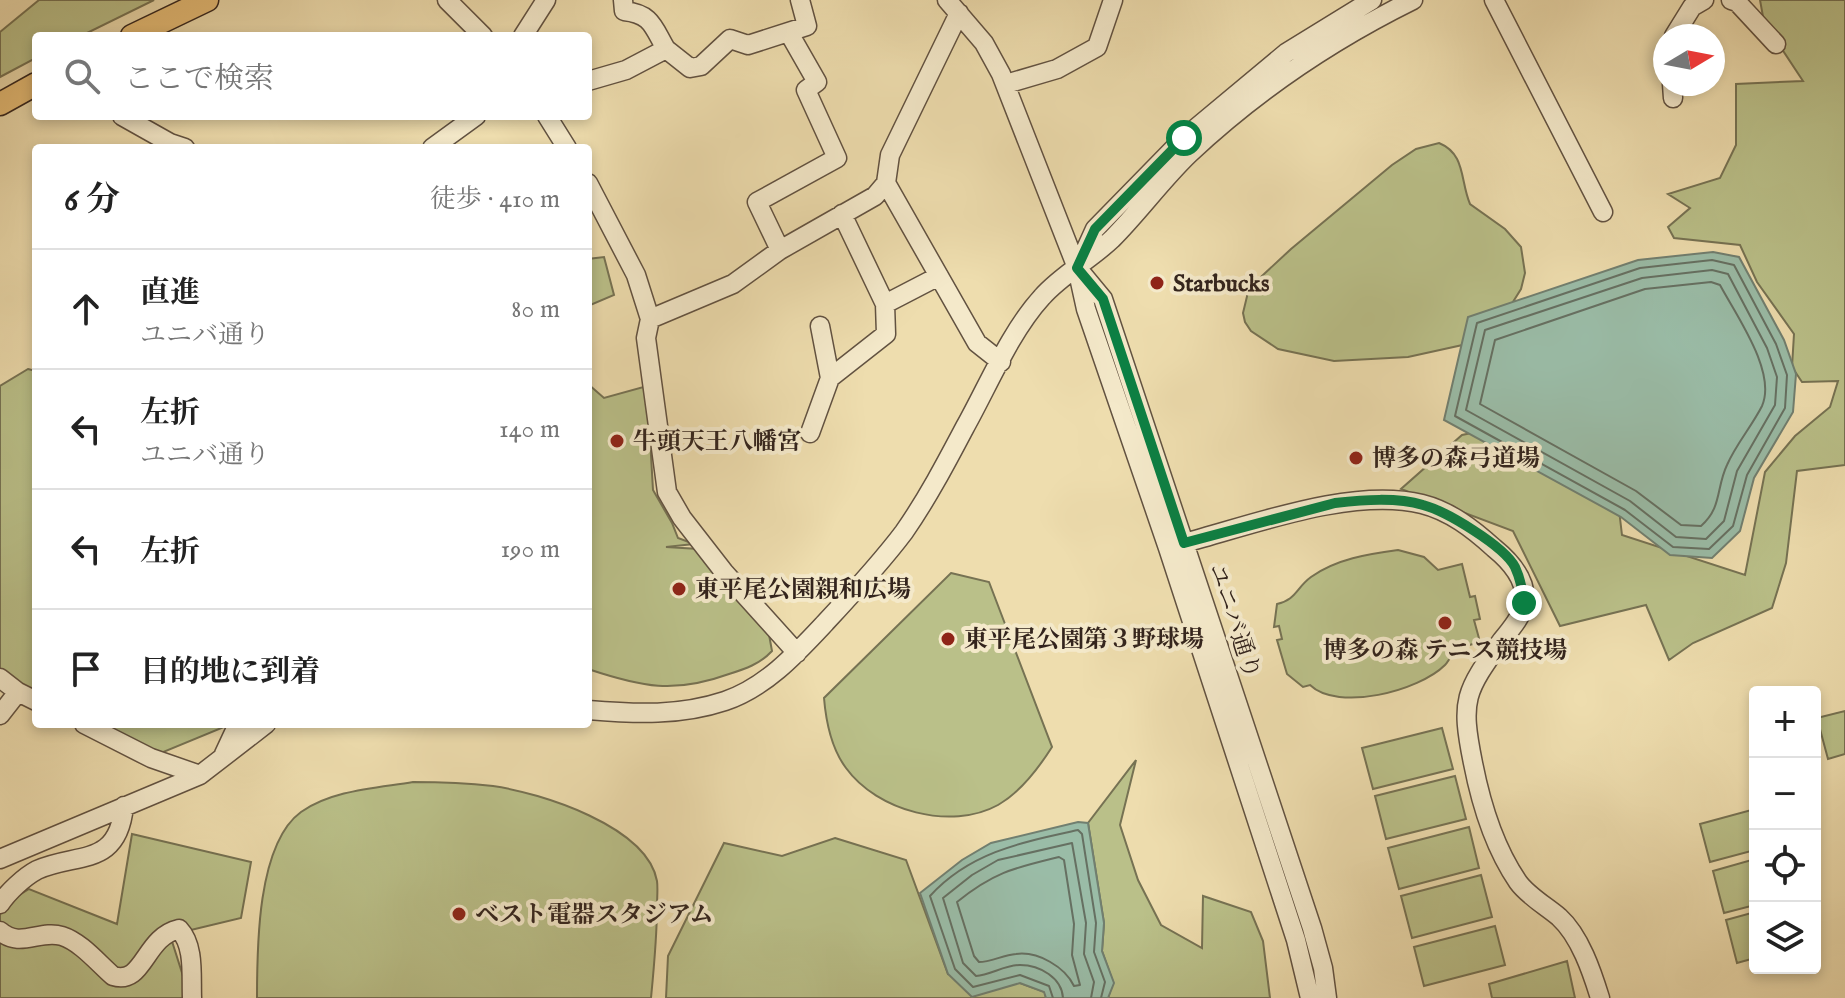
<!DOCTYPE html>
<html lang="ja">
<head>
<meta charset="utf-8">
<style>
	:root { --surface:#fff; --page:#f2f2f2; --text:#222; --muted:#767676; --line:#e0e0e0 }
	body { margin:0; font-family:"IM FELL English","Noto Serif JP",serif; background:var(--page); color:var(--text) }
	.controls { position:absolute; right:24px; bottom:24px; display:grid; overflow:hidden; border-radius:8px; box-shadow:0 4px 12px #0003 }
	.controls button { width:72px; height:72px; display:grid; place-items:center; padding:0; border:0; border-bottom:2px solid var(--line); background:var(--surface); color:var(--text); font:40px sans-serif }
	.compass { position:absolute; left:1653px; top:24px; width:72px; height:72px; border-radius:50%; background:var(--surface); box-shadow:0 4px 12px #0003; rotate:80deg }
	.stop { position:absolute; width:24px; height:24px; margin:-18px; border:6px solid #0b8043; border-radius:50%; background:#fff }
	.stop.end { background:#0b8043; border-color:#fff; box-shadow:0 2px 8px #0008 }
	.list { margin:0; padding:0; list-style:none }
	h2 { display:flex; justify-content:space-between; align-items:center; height:104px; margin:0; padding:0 32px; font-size:34px }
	h2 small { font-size:26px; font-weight:400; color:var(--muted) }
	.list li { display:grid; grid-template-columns:52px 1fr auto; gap:24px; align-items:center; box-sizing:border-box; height:120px; padding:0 32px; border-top:2px solid var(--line) }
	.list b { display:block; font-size:30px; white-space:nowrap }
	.list p { margin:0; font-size:26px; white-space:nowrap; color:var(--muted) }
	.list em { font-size:26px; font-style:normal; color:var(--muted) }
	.icon { flex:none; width:44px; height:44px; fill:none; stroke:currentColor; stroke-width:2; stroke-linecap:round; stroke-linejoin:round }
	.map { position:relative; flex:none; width:1845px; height:998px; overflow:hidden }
	.search { position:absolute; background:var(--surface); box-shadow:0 4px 12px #0003; left:32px; top:32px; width:560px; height:88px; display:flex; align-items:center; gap:20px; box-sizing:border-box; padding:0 28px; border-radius:8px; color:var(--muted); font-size:30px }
	.panel { position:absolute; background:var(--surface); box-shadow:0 4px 12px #0003; left:32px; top:144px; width:560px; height:584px; border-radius:8px }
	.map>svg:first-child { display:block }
	.green { fill:#bac089; stroke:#767253; stroke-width:2 }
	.water { fill:#9abca7; stroke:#717f70; stroke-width:2 }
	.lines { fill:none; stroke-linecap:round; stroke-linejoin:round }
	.shore { stroke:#667062; stroke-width:2 }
	.minor-casing { stroke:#625241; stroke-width:21 }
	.major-casing { stroke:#33241d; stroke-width:25 }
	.minor { stroke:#f4e9ca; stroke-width:18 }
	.major { stroke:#e7be77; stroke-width:22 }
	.route { stroke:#0b8043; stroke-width:10 }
	.poi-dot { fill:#8f2418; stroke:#f4e9ca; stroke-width:3 }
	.labels { text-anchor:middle; stroke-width:8; stroke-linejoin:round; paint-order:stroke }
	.poi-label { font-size:24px; font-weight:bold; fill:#33241d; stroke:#f4e9ca; text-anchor:start }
	.street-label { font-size:24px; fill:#33241d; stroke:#f4e9ca }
</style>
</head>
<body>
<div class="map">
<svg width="1845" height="998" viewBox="0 0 1845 998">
	<rect width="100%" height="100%" fill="#eeddae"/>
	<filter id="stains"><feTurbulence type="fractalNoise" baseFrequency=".0025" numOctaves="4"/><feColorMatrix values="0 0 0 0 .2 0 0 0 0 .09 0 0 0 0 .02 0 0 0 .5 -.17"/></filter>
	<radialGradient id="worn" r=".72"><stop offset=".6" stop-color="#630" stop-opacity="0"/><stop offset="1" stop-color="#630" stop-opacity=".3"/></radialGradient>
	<path class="green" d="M39,0H154L81,36H36V58L0,77V32Z
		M1760,0H1845V465L1797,471L1786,563L1772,608L1693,643L1669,660L1646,605L1560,626L1513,531L1401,489L1462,435L1544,418L1613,460L1622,535L1745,575L1765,472L1795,436L1830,407L1838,381L1802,382L1792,367L1794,334L1757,282L1740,245L1674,238L1668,227L1690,208L1668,194L1720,178L1736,145V84L1803,81L1764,22Z
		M1439,143C1466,154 1460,181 1470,204L1505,229L1521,247L1525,273L1521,289L1501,321L1467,344L1408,357L1334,361L1278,349L1251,331L1245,322L1243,313L1249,288L1291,249L1392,165L1416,149Z
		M604,257L614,295L588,306V259Z
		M28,369L36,371V697L3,686L0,689V386Z
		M588,384L604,398L647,386L653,490L672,523L678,538L694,544L666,547L699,549L768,629L772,651C760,664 745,669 729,674C674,694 642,687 588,669Z
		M1398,550L1424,557L1438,570L1462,564L1470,597L1475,596L1480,619L1474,620L1480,642L1455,649C1452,654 1449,661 1445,665C1419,691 1338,712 1310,685L1303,687L1287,674L1277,640L1282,639L1279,626L1274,627L1277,604C1296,600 1296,588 1311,577C1336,559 1368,554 1398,550Z
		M951,573L989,582L1052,747C1038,769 1021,792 998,805C951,831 877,811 846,768C831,748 826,722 824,698Z
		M1845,711V754L1828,759L1817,718Z
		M98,724H226L224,727L161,753Z
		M1442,728L1453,769L1373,789L1362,748Z
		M1136,760L1120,825L1138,880L1161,925L1202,948L1203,896L1251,912L1263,941L1270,998H1108L1113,982L1102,951L1104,923L1088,823Z
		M1455,776L1466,819L1386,839L1375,796Z
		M413,782C440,782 467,783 493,786C541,793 647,826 657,881C658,888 657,898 657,906C657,937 654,967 651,998H257C257,948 257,844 301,812C332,790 377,788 413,782Z
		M1755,809V850L1710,862L1700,824Z
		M1469,827L1479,868L1399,889L1388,848Z
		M132,834L251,862L241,918L170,935L190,998H0V907L29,889L117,924Z
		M835,838L906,860L948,974L1020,983L1045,992L1046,998H666L668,956L724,843L782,856Z
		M1755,859V905L1724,913L1713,871Z
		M1481,875L1492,917L1412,938L1401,896Z
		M1755,912V958L1737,963L1726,920Z
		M1495,926L1505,965L1424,986L1414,947Z
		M1567,961L1575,998H1492L1489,984Z"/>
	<path class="water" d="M1713,252L1739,257L1784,340L1796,374L1793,412L1754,478L1740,531L1712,558L1670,555L1621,517L1444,420L1468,317L1638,260Z
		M1078,822L1088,823L1104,923L1102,951L1114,983L1108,998H1046L1044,992L1020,983L972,997L948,974L920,893L962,860L991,843Z"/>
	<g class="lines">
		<path class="shore" d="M1712,260L1734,265L1776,344L1787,375L1785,408L1747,475L1733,526L1709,549L1673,547L1625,510L1455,416L1477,323L1640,268Z
			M1712,270L1728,274L1767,348L1777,377L1775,405L1737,471L1724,521L1706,539L1676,537L1630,501L1466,410L1485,330L1642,278Z
			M1711,282L1720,285C1736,315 1777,372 1762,406C1752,426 1736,444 1727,465C1716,488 1722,508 1701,526L1681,525L1636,491L1480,404L1495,340L1645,289Z
			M1059,857L1064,860L1074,924L1072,955L1080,985L1074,986C1065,967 1038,951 1016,954C1003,955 991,962 979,962L974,956L957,902C994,872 1014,868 1059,857Z
			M1053,998L1049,986L1020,975L973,987L955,969L930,896C970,852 1023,842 1078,830L1082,834L1096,923L1094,952L1105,982L1101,998
			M1063,998C1062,978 1040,965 1020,965C1005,965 990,975 976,976L963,963L943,898L972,875L998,860L1072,843L1086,923L1084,954L1094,982L1091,998"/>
		<defs>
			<path id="minor" d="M447,0L483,36
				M623,0L624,11C652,14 653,27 666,49
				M947,0L984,43L1001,74L1077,268L1086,309L1168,548L1296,940L1310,998
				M1494,0L1603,212
				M1731,0L1737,2L1776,44
				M523,36L546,0
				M1674,36L1692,7L1704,0
				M588,81L626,70L666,49L690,68L701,66L730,39L748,45L807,26L800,0
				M1006,84L1057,69L1097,47L1113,0
				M1672,84L1673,98
				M122,116L170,143L185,148
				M547,116L567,148
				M432,148L476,116
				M588,183L636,275L650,319L646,338L667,492L682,518L724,572L797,653
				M886,183L977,343L1001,362
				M842,214L885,304L939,276
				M780,250L757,202L837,158L806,90L817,82L789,33
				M1080,262L1095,229L1184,138L1286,53L1372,0
				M1079,270L1103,299L1312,928L1323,968L1327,998
				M650,319L733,284L780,250L875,196L886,183L890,155L959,13
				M820,326L830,378
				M810,433L830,378L886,334L885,304
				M1184,543C1253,525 1351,487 1422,504C1450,511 1473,529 1494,548C1510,561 1528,581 1524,604C1522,617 1510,630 1502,640C1465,692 1460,699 1473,763C1481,804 1494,847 1518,882C1528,896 1546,906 1559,917C1580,936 1592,972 1600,998
				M0,678L18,692L36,701
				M588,710C636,714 680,716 725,701C766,687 796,654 825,623C852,594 880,564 904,532C927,499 946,463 965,427C988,386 1010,332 1042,297C1061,275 1090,260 1112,239C1139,212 1161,181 1189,154C1255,92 1332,40 1413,0
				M0,715L18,692
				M84,724L151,758L200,775
				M224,754L238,724
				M0,859L200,775L266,724
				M0,904C8,892 24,877 37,870C77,852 118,868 124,806
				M0,931C20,949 40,929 62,936C81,942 98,963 113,976C144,986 144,937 179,929C195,946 191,976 192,998"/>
			<path id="major" d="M132,36L207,0
				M0,104L36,84"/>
		</defs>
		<use href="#minor" class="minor-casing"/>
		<use href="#major" class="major-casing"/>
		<use href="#minor" class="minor"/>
		<use href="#major" class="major"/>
	</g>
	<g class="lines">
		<path class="route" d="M1184,138L1095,229L1077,268L1103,299L1184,543L1335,503C1363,500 1396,497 1423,505C1446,511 1504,546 1515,567C1520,578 1523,592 1524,603"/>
	</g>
	<g class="poi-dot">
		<circle cx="1157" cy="283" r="8"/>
		<circle cx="617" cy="441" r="8"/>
		<circle cx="1356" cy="458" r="8"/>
		<circle cx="679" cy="589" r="8"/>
		<circle cx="1445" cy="623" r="8"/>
		<circle cx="948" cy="639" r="8"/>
		<circle cx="459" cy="914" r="8"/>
	</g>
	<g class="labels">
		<g class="poi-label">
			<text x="1173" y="291">Starbucks</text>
			<text x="633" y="449">牛頭天王八幡宮</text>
			<text x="1372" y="466">博多の森弓道場</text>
			<text x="695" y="597">東平尾公園親和広場</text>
			<text x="964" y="647">東平尾公園第３野球場</text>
			<text x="1445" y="658" text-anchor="middle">博多の森 テニス競技場</text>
			<text x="475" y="922">ベスト電器スタジアム</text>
		</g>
		<g class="street-label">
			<text transform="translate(1235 621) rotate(72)" y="8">ユニバ通り</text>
		</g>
	</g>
	<rect width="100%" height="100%" filter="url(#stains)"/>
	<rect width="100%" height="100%" fill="url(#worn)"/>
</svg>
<div class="controls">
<button>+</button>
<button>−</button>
<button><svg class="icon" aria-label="locate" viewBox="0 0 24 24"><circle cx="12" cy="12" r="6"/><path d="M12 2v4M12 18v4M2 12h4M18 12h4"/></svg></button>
<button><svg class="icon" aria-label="layers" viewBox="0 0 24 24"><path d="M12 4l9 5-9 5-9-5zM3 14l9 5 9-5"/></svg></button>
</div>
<svg class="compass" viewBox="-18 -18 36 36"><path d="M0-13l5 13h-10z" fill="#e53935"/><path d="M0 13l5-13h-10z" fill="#767676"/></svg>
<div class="stop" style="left:1184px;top:138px"></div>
<div class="stop end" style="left:1524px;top:603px"></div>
<div class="search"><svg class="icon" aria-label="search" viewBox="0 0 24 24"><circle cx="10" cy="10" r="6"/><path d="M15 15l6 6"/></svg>ここで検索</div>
<section class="panel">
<h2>6 分<small>徒歩 · 410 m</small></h2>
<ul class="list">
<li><svg class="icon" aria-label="ahead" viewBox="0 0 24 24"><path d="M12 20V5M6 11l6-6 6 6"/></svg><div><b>直進</b><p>ユニバ通り</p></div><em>80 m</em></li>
<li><svg class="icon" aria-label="left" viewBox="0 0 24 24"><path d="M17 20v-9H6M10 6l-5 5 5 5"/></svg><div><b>左折</b><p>ユニバ通り</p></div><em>140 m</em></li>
<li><svg class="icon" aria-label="left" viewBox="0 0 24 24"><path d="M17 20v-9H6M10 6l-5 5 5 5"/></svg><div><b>左折</b></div><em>190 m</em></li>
<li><svg class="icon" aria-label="arrive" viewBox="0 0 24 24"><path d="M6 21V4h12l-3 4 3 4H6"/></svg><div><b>目的地に到着</b></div></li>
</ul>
</section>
</div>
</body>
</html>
